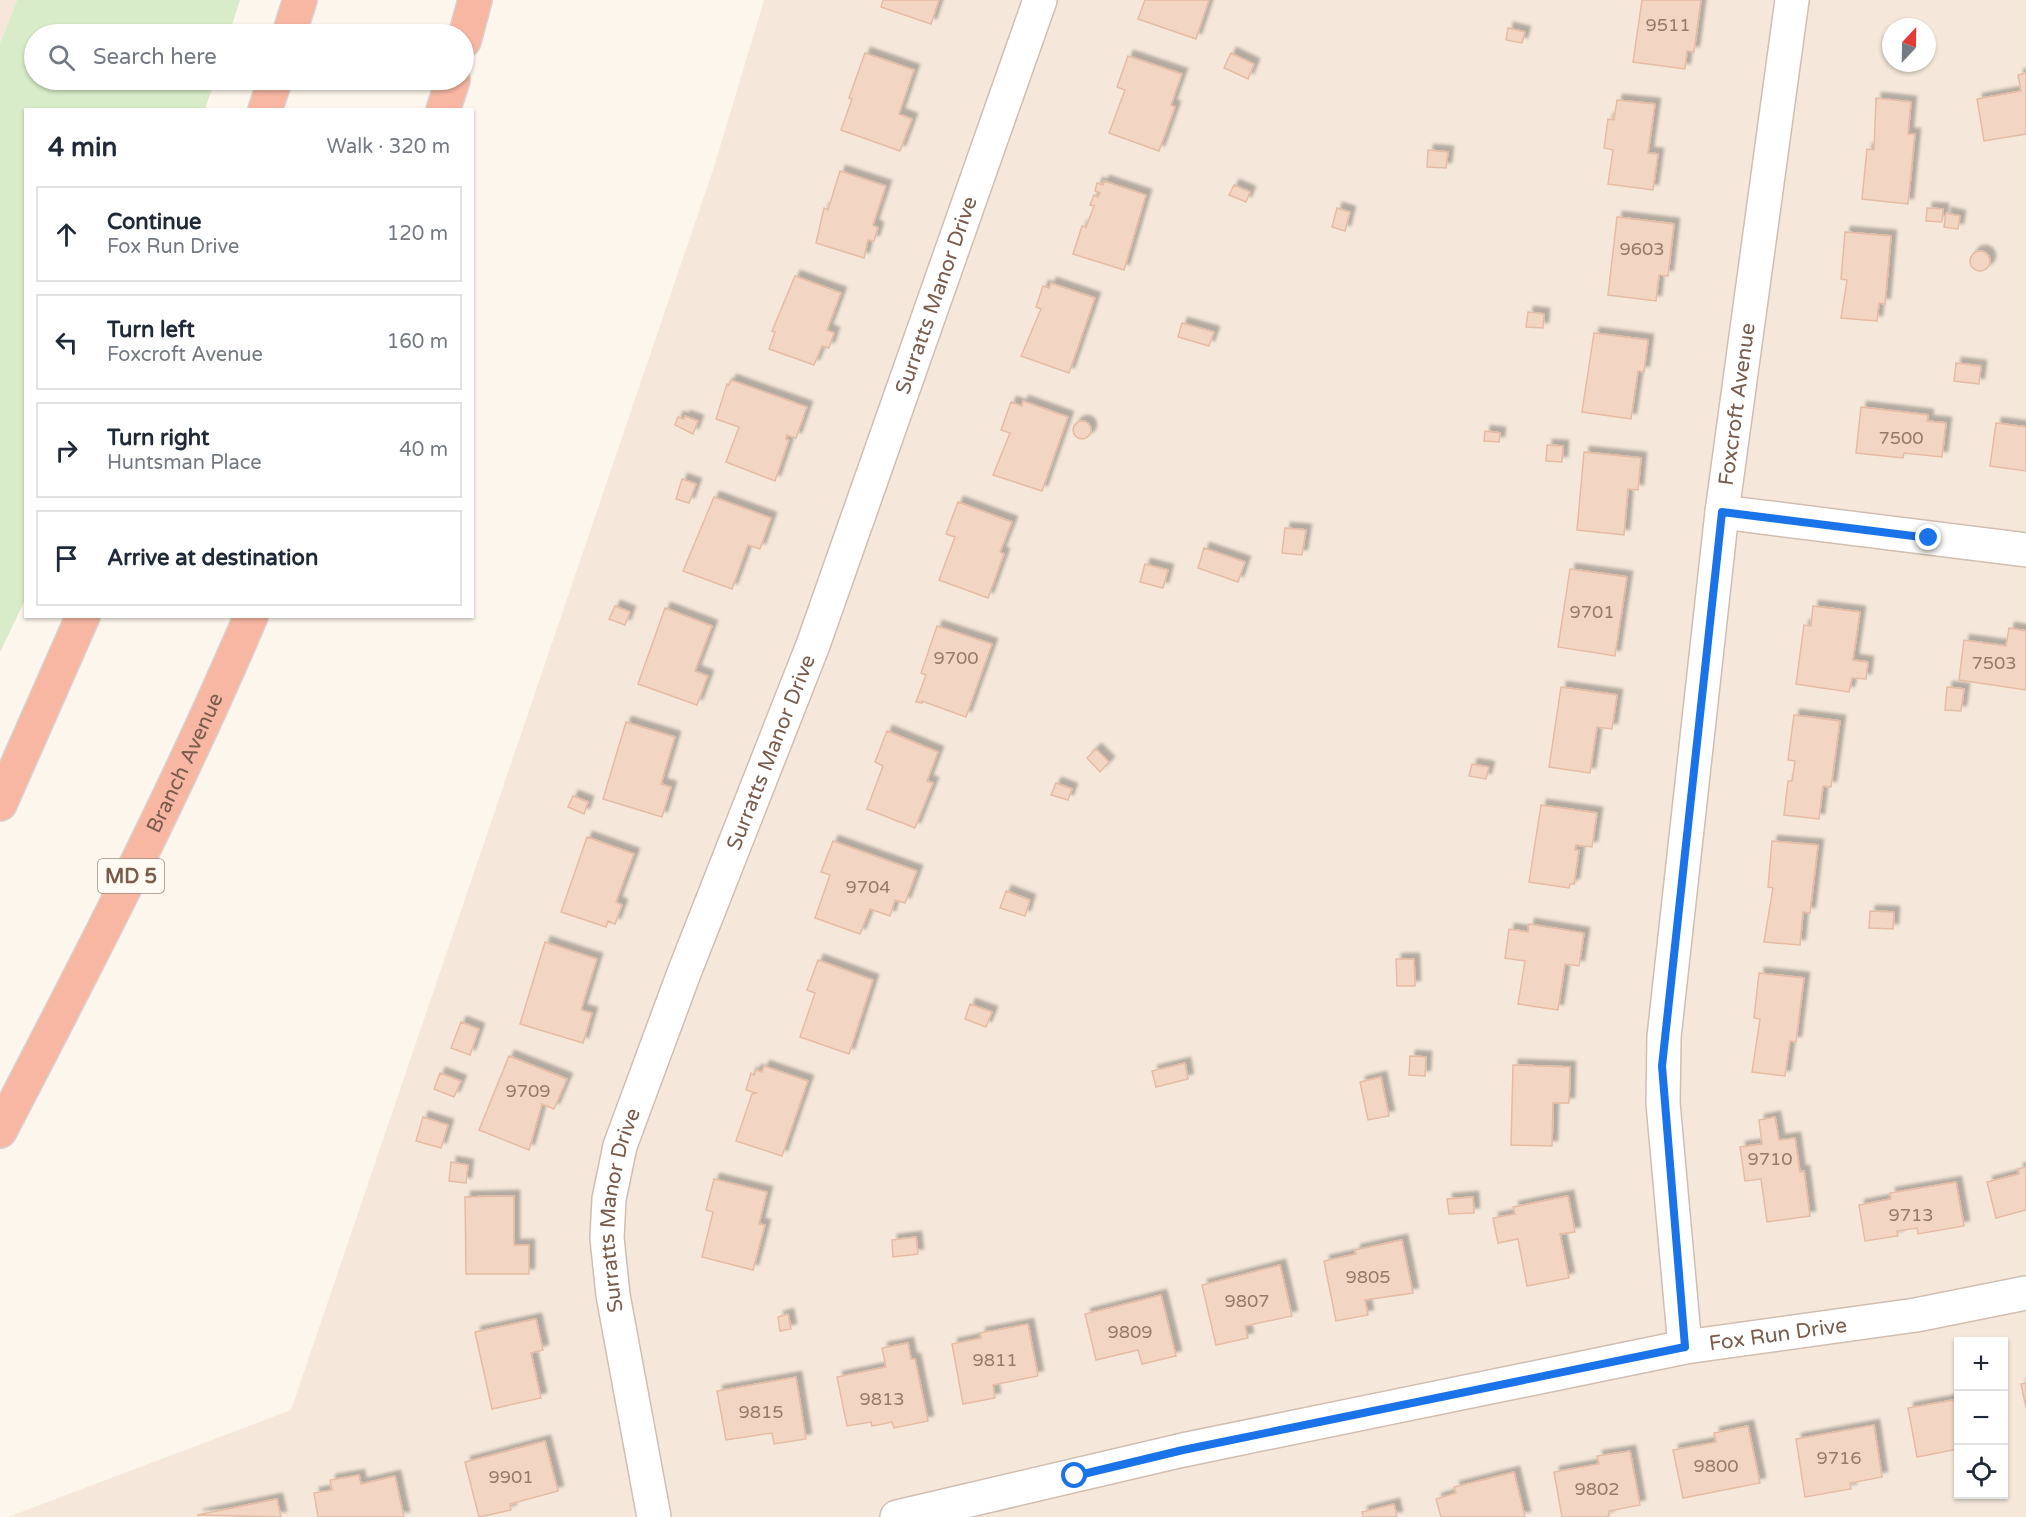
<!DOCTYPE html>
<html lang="en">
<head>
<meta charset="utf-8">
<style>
	:root { --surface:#fff; --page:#f2f2f3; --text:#1f2937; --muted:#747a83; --line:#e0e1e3 }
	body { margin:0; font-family:"Varela Round",sans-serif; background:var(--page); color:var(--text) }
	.controls { position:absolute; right:18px; bottom:18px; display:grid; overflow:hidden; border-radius:0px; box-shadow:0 2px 4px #0004 }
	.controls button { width:54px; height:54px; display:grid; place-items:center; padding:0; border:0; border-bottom:2px solid var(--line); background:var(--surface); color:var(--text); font:30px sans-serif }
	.compass { position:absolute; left:1882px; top:18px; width:54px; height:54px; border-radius:50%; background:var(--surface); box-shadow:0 2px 4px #0004; rotate:22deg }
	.stop { position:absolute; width:18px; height:18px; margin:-14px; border:4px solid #1a73e8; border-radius:50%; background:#fff }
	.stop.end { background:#1a73e8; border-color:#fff; box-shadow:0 2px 6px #0008 }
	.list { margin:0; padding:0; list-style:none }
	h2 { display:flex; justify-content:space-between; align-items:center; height:78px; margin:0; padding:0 24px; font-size:26px }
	h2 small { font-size:20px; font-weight:400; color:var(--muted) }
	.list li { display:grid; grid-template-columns:39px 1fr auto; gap:18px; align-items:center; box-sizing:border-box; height:96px; margin:0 12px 12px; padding:0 12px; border:2px solid var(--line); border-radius:0px }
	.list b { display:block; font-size:22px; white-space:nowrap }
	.list p { margin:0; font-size:20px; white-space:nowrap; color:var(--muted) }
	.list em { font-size:20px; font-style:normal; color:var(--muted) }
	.icon { flex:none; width:33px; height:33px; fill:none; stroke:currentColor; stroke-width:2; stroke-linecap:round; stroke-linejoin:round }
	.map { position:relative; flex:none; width:2026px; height:1517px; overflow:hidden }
	.search { position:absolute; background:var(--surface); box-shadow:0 2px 4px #0004; left:24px; top:24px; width:450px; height:66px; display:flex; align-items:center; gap:15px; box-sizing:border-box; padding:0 21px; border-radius:33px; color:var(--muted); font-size:22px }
	.panel { position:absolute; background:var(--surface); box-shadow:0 2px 4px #0004; left:24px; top:108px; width:450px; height:510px; border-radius:0px }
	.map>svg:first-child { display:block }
	.residential { fill:#f5e8da; fill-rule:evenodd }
	.green { fill:#d8ecc9 }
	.building { fill:#f3d5c3; stroke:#e6bba3; stroke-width:1.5; filter:url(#shadow) }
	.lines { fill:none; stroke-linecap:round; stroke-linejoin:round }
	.street-casing { stroke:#d1beb0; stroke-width:36 }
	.highway-casing { stroke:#dad1cd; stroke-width:36 }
	.street { stroke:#fff; stroke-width:33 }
	.highway { stroke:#f7b7a3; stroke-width:33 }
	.route { stroke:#1a73e8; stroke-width:8 }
	.labels { text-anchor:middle; stroke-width:5; stroke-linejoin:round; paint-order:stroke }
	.number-label { font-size:18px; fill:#987a6a }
	.shield { fill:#fffaf3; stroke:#a28b7f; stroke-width:1.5 }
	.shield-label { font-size:20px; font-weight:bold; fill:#7a5c4d }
	.street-label { font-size:21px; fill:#7a5c4d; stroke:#fffaf3 }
</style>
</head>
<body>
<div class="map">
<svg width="2026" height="1517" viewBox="0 0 2026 1517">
	<defs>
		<filter id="shadow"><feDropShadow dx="5.5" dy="-5.5" stdDeviation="1.5" flood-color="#0004"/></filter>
	</defs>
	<rect width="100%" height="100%" fill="#fdf6ec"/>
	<path class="residential" d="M0,0H17L0,44Z
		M764,0H2026V1517H8L291,1410L714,167ZM1891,27H1927V63H1891ZM1958,1342H2004V1494H1958Z"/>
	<path class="green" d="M17,0H240L229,34H34V80H215L205,109L26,110V598L0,652V44Z"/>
	<path class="building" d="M883,0H939L931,24L881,7Z
		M1145,0H1209L1196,39L1138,19Z
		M1642,0H1701L1694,52L1687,51L1685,69L1633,62Z
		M1508,28L1525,32L1522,43L1506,40Z
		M865,53L914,70L899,114L912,119L900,151L841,130L852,99L849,98Z
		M1231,53L1254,64L1248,79L1224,68Z
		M1128,56L1182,74L1171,105L1175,107L1159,151L1109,133L1125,90L1117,87Z
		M2026,73V134L1984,141L1977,99L2021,91L2018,75Z
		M1876,98L1911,102L1908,134H1915L1908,204L1862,199L1867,149L1874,150Z
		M1617,100L1655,104L1648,153L1658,154L1653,190L1608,184L1613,150L1604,148L1608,119L1614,120Z
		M1428,150L1448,152L1446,168L1427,167Z
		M840,171L886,186L873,225L878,228L874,241L868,240L864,258L816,243L824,208L828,210Z
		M1104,181L1146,195L1124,270L1073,254L1082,226L1086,227L1094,206L1090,205L1094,195L1098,197L1100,193L1095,191L1097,183L1103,185Z
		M1234,185L1250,192L1246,202L1229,195Z
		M1337,208L1350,212L1345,231L1332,227Z
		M1927,208L1943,209L1942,222L1926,221Z
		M1946,213L1960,216L1958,229L1944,227Z
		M1617,217L1674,224L1668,276L1659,275L1656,301L1608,295Z
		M1845,232L1891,236L1885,304L1879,303L1877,321L1841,318L1847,280L1841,279Z
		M1970 261a10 10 0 1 1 20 0a10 10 0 1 1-20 0Z
		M795,276L841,293L827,330L834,333L829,348L822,346L814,365L769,349L775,332L772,331Z
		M1051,283L1095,298L1069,373L1021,356L1041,309L1036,307L1043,286L1049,288Z
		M1528,312L1544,314L1543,328L1526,327Z
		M1182,323L1214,332L1209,346L1178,337Z
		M1594,333L1648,340L1644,372L1638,371L1631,419L1582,412Z
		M1956,363L1981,366L1979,384L1954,381Z
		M731,380L807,407L796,438L787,435L786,439L789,440L775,481L726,462L739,427L716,419L727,384L729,385Z
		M1023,401L1068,417L1042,491L993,475L1010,433L1001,430L1011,402L1022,406Z
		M1861,407L1928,415L1927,421L1946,423L1942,457L1904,453L1903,458L1856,453Z
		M685,416L698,421L693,434L675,425L678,417L684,419Z
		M1073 430a9 9 0 1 1 18 0a9 9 0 1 1-18 0Z
		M1996,423L2026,427V471L1990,466Z
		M1485,431L1500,433L1499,442L1484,441Z
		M1547,445L1563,446L1562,462L1546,461Z
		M1584,452L1641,458L1638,490L1628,489L1624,535L1577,530Z
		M682,479L696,484L689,503L676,499Z
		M714,497L771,518L760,549L748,545L732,589L683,571Z
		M958,502L1012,522L1000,552L1004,554L988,598L939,580L955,537L946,534Z
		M1285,528L1306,530L1302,555L1282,553Z
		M1204,548L1245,562L1238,582L1198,568Z
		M1145,564L1168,570L1163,588L1140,582Z
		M1570,569L1627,577L1615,656L1558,647Z
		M615,606L630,612L625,625L609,619Z
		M1813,606L1860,612L1853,660L1868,662L1866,679L1852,678L1849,692L1796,684L1804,625L1811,626Z
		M665,608L712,626L695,671L708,676L697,705L638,684Z
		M937,626L992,644L966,717L922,701V703L916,702L926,675L921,673Z
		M2009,628L2026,631V690L1959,680L1964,640L2006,646Z
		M1561,687L1617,695L1612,729L1597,727L1590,773L1549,767Z
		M1947,687L1964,689L1961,711L1945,710Z
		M1794,715L1840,721L1831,787L1823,786L1819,819L1784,815L1788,781H1792L1795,761L1788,760Z
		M626,722L675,737L661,784L671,787L662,817L603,799Z
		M887,731L938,752L927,781L933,783L915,828L867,809L883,766L875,762Z
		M1096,749L1109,762L1100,772L1087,758Z
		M1472,764L1489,767L1486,779L1469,776Z
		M1056,783L1072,789L1068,800L1051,795Z
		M573,796L588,802L584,814L568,807Z
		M1541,805L1597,813L1592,847L1576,845L1575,850H1579L1574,884H1570L1569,888L1529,882Z
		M587,837L634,854L616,902L622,905L615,924L608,921L606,927L561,912Z
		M833,841L917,871L905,903L895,900L890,916L870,909L860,934L815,918L830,875L821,872Z
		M1772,841L1818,845L1810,913L1803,912L1800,945L1764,942L1773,888L1768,887Z
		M1006,891L1030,900L1025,916L1000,908Z
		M1870,911L1894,912L1893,929L1869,928Z
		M1529,924L1584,933L1579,966L1565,964L1558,1010L1518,1004L1525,961L1505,958L1509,929L1528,932Z
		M545,942L597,959L581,1010L592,1013L583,1043L520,1024Z
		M1396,959H1414L1415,986H1397Z
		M818,960L873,980L849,1054L800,1037L815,993L807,990Z
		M1759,973L1804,978L1796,1042L1790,1041L1785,1076L1752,1072L1760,1019L1754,1018Z
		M970,1004L992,1012L986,1027L965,1019Z
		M461,1022L479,1029L470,1055L451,1048Z
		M509,1056L567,1079L554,1109L542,1104L529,1150L479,1130Z
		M1410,1056L1426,1057L1425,1076L1409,1075Z
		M1185,1063L1188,1079L1156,1087L1152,1071Z
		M1513,1065L1570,1067L1569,1103H1553L1552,1146L1511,1145Z
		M764,1066L808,1081L782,1156L736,1141L752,1094L756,1093L746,1090L751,1073L754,1075L756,1070L762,1072Z
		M440,1073L461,1081L454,1097L434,1089Z
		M1381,1077L1389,1116L1368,1120L1360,1082Z
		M423,1117L448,1125L441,1148L416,1141Z
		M1775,1117L1779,1140L1795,1138L1800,1172L1804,1171L1810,1216L1767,1222L1761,1179L1745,1181L1740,1147L1762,1144L1759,1120Z
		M451,1162L468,1165L466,1183L449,1181Z
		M2026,1167V1210L1996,1218L1987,1182L2019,1174L2018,1169Z
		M714,1179L767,1192L759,1224L765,1225L753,1270L702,1257L713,1212L706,1210Z
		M1956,1182L1964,1226L1918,1234L1917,1228L1897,1231L1898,1236L1865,1241L1859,1205L1891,1199L1890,1193Z
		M514,1196V1245H529V1274H466L465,1197Z
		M1568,1196L1575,1232L1560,1234L1569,1278L1527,1286L1518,1239L1498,1243L1493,1218L1515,1214L1513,1207Z
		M1473,1197L1474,1213L1449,1214L1447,1199Z
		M916,1237L918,1254L893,1257L892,1240Z
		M1402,1240L1413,1293L1365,1300L1368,1315L1336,1321L1324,1261L1356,1254L1355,1250Z
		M1280,1265L1292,1316L1245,1326L1248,1338L1216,1345L1202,1285Z
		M1161,1295L1176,1356L1142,1364L1138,1350L1096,1360L1085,1314Z
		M788,1314L791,1329L780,1331L778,1317Z
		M536,1319L543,1350L531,1353L541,1398L492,1409L475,1332Z
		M1028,1324L1038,1376L993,1385L995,1398L963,1404L952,1344L981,1338L980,1333Z
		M908,1343L911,1359H915L928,1421L894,1428L892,1422L872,1426L871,1422L847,1426L837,1377L886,1367L882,1348Z
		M796,1377L806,1439L774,1444L772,1433L726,1440L717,1391Z
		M2026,1383V1408L2021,1384Z
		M1954,1400V1402L1958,1401V1449L1917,1457L1908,1408Z
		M1874,1425L1882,1477L1850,1483L1851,1489L1805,1497L1796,1439Z
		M1748,1426L1760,1483L1683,1498L1673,1450L1716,1442L1714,1433Z
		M545,1441L558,1491L510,1504L511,1510L479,1517L465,1462Z
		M1630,1451L1640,1505L1609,1511V1516L1604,1517H1562L1554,1472L1599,1464L1597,1456Z
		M1514,1472L1525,1517H1441L1436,1499L1456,1493L1454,1487Z
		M359,1475L361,1484L395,1476L404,1517H318L314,1493L332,1490L330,1480Z
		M277,1499L281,1517L197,1515Z
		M1394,1504L1397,1517H1363L1362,1512Z"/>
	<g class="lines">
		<defs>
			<g id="street">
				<path d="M1722,512L2026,550"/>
				<path id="s1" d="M1685,1347L1663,1103L1664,1037L1722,512L1792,0"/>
				<path id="s2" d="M654,1517L613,1295L607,1238L609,1199L620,1146L684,973L813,645L1040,0"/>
				<path id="s3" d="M897,1517L1183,1450L1685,1347L1916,1315L2026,1293"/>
			</g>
			<g id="highway">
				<path d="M289,34L300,0"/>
				<path d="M464,41L475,0"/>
				<path d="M265,110L275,80"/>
				<path d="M443,110L453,80"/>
				<path d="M0,804L83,616"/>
				<path id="s4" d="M0,1131C88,962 176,792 251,616"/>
			</g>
		</defs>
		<use href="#street" class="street-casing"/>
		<use href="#highway" class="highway-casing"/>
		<use href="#street" class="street"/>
		<use href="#highway" class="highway"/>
	</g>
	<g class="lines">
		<path class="route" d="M1075,1476L1183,1450L1685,1347L1662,1066L1722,512L1929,538"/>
	</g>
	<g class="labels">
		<g class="number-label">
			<text x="1668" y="31">9511</text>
			<text x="1642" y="255">9603</text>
			<text x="1901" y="444">7500</text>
			<text x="1592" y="618">9701</text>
			<text x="956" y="664">9700</text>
			<text x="1994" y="669">7503</text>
			<text x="868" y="893">9704</text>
			<text x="528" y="1097">9709</text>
			<text x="1770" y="1165">9710</text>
			<text x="1911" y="1221">9713</text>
			<text x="1368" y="1283">9805</text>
			<text x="1247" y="1307">9807</text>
			<text x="1130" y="1338">9809</text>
			<text x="995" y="1366">9811</text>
			<text x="882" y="1405">9813</text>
			<text x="761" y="1418">9815</text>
			<text x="1839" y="1464">9716</text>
			<text x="1716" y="1472">9800</text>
			<text x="511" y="1483">9901</text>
			<text x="1597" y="1495">9802</text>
		</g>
		<rect class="shield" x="98" y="859" width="66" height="34" rx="4.5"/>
		<g class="shield-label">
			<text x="131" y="883">MD 5</text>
		</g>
		<g class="street-label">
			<text dy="7" stroke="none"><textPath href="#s2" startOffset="1284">Surratts Manor Drive</textPath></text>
			<text dy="7" stroke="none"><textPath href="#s1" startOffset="948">Foxcroft Avenue</textPath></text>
			<text dy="7" stroke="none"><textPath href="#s2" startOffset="798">Surratts Manor Drive</textPath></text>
			<text dy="7" stroke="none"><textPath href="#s4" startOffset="412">Branch Avenue</textPath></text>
			<text dy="7" stroke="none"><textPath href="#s2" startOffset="312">Surratts Manor Drive</textPath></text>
			<text dy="7" stroke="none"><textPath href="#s3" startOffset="900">Fox Run Drive</textPath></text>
		</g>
	</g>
</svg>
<div class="controls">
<button>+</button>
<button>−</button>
<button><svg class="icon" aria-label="locate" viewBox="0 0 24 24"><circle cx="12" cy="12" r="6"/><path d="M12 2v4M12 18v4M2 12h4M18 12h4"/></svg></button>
</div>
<svg class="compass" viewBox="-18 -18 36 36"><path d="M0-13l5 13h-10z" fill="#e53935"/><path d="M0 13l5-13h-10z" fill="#747a83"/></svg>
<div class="stop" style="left:1075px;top:1476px"></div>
<div class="stop end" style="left:1929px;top:538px"></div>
<div class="search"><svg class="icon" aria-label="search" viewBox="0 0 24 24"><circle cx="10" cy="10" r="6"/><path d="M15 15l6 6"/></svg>Search here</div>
<section class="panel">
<h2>4 min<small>Walk · 320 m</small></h2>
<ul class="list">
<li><svg class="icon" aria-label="ahead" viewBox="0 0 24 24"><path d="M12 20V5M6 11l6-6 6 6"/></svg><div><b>Continue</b><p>Fox Run Drive</p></div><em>120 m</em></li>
<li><svg class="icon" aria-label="left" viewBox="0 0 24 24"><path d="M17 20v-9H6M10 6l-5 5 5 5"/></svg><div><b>Turn left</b><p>Foxcroft Avenue</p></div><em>160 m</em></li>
<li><svg class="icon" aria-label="right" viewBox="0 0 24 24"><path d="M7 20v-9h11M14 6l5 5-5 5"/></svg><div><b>Turn right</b><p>Huntsman Place</p></div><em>40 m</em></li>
<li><svg class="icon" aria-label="arrive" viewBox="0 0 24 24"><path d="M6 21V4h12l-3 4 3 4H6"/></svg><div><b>Arrive at destination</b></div></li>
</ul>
</section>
</div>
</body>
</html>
